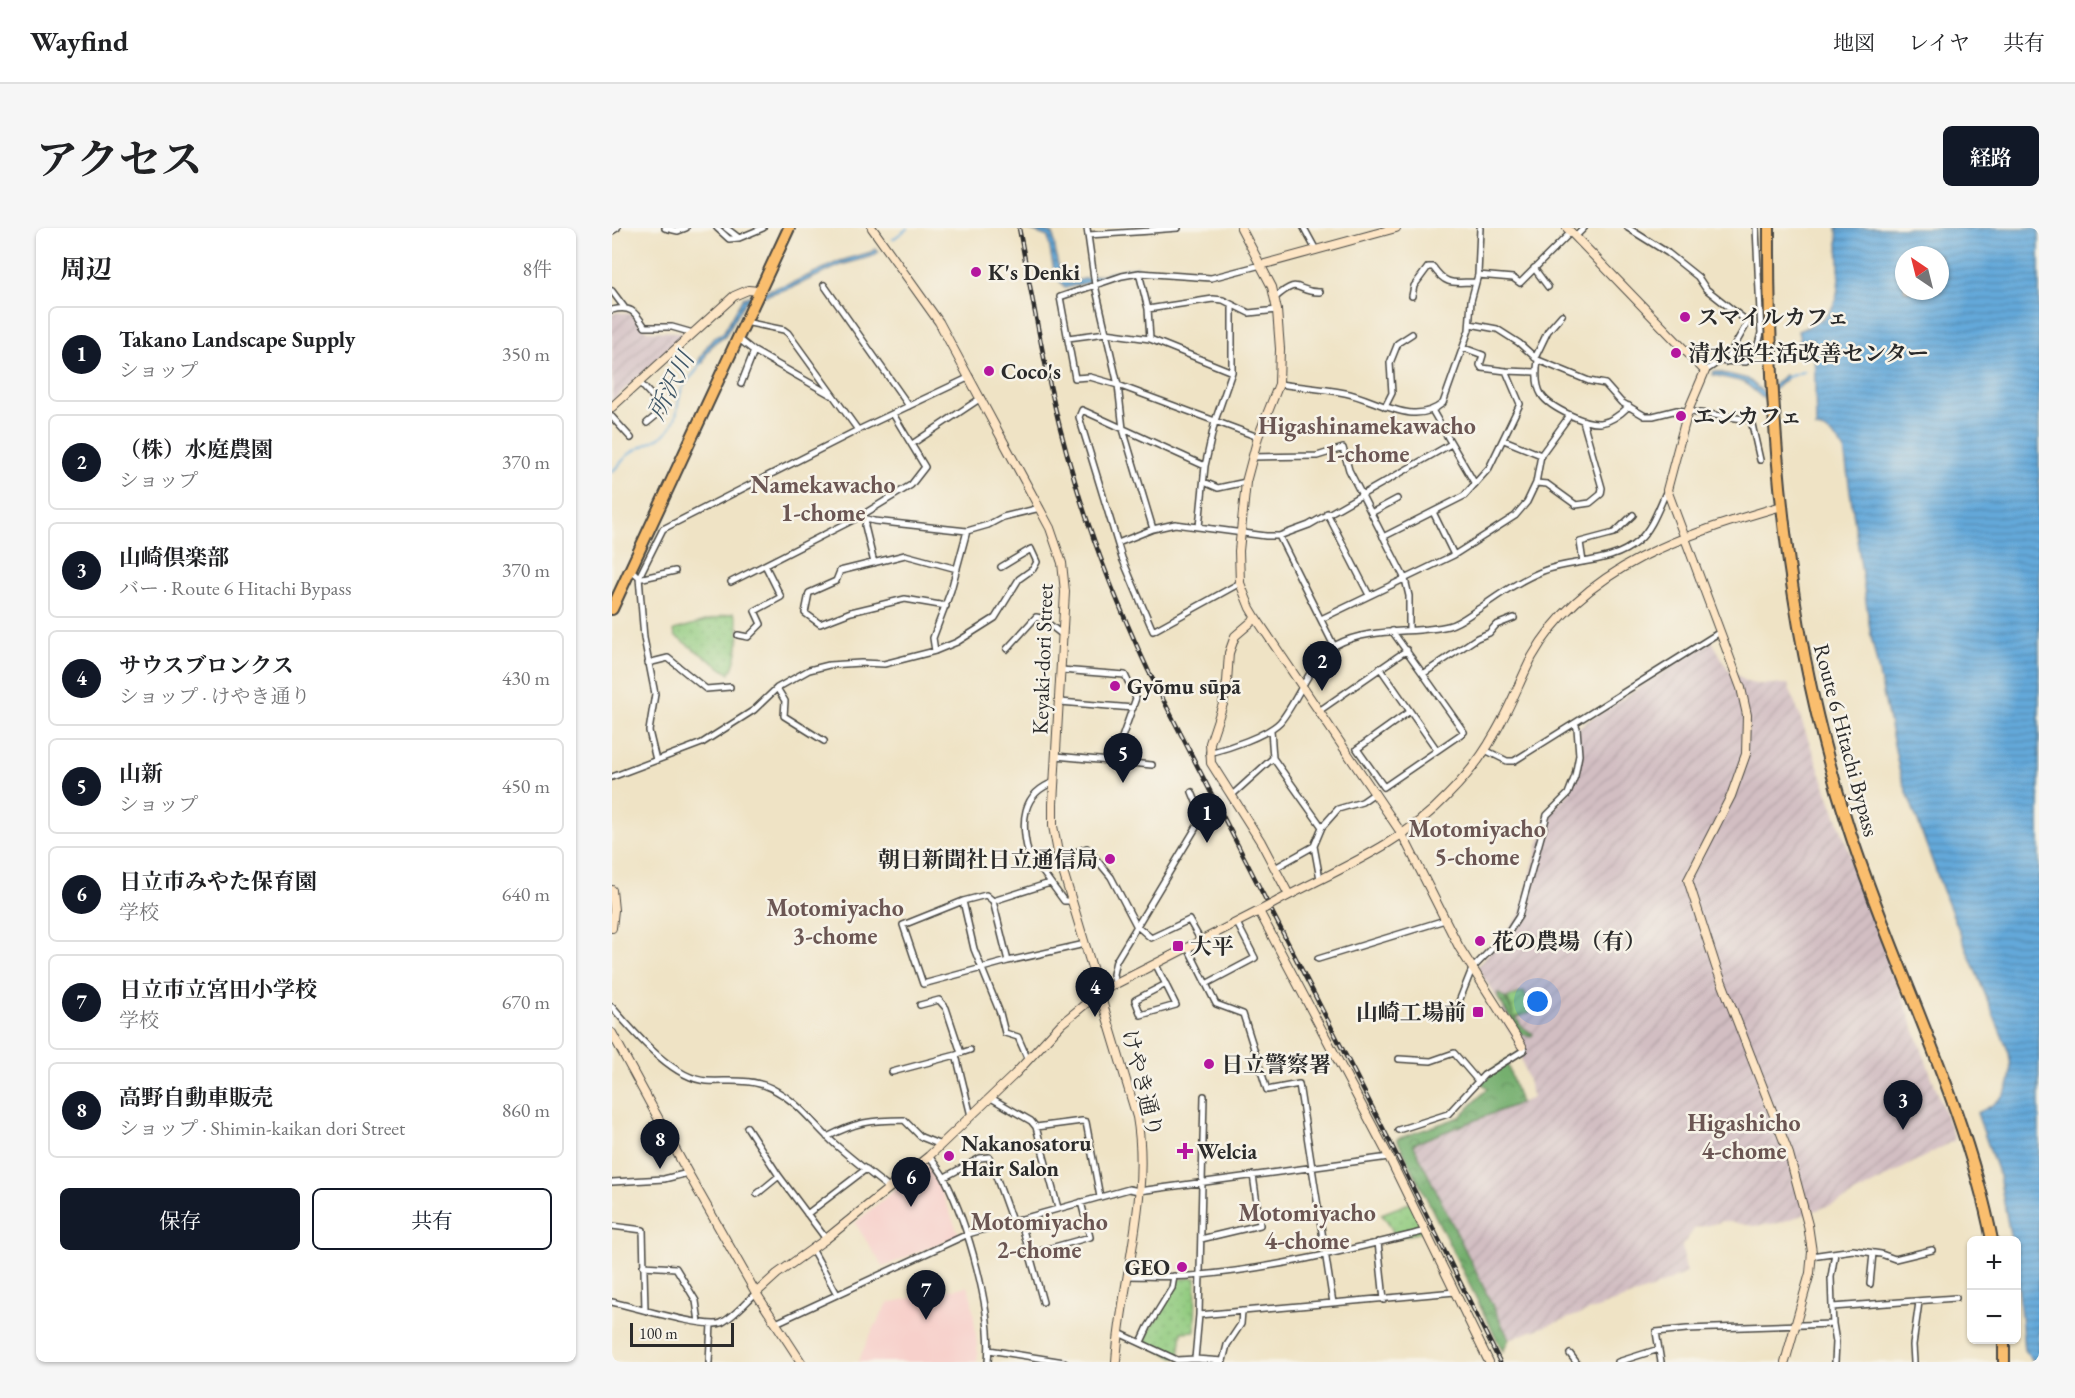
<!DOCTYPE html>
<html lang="ja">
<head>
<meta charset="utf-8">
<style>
	:root { --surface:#fff; --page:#f6f6f6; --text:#202124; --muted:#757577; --line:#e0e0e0; --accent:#111827 }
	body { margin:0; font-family:"EB Garamond","Noto Serif JP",serif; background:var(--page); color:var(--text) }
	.controls { position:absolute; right:18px; bottom:18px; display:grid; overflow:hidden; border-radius:9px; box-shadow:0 2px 4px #0004 }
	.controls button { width:54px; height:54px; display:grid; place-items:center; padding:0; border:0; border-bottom:2px solid var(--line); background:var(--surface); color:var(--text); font:30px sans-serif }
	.compass { position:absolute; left:1283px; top:18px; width:54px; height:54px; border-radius:50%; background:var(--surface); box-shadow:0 2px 4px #0004; rotate:325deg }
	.scale { position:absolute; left:18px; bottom:15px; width:104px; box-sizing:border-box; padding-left:6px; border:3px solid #2b2b2b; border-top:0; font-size:16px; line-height:21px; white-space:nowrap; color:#2b2b2b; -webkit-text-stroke:4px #f7f3e8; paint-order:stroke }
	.you { position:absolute; left:926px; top:774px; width:21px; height:21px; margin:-15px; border:4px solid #fff; border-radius:50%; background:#1a73e8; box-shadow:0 0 0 9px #1a73e833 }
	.badge { display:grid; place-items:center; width:39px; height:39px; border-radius:50%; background:var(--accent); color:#fff; font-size:20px; font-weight:700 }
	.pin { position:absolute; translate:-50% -50px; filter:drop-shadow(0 2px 3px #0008) }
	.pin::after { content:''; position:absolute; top:32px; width:21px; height:18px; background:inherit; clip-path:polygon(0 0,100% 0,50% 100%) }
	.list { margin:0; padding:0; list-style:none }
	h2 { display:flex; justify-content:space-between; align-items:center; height:78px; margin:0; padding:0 24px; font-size:26px }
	h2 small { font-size:20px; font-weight:400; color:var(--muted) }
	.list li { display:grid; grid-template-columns:39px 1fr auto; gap:18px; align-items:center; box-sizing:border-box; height:96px; margin:0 12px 12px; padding:0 12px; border:2px solid var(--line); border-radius:9px }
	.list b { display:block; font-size:22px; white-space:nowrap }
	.list p { margin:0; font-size:20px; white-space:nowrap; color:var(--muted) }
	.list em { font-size:20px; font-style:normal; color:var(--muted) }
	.actions { display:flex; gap:12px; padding:18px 24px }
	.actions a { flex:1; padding:14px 0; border:2px solid var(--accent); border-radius:9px; text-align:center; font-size:21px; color:var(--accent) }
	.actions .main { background:var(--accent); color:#fff }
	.map { position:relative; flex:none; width:1427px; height:1134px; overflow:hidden; border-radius:9px }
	header { display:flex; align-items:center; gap:36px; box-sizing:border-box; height:84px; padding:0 30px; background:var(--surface); border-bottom:2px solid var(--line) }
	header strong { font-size:28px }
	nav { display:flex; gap:33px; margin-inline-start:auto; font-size:21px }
	.intro { display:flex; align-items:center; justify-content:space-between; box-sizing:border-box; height:144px; padding:0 36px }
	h1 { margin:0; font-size:42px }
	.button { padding:15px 27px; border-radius:9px; background:var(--accent); color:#fff; font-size:21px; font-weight:700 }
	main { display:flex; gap:36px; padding:0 36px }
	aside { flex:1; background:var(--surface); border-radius:9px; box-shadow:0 2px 4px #0004 }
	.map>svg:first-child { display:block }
	.built { fill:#f7d0cb }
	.industrial { fill:url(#industrial-furrows) }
	.forest { fill:url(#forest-crowns); stroke:#506d4c; stroke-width:1.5 }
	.park { fill:url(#park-dots); stroke:#5e7b55; stroke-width:1.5 }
	.garden { fill:url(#garden-furrows); stroke:#5e7b55; stroke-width:1.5 }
	.water { fill:url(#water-rules); stroke:#486a82; stroke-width:1.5; fill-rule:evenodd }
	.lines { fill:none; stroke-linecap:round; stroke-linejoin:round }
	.stream { stroke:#64a9da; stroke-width:2 }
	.street-casing { stroke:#484742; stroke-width:8 }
	.secondary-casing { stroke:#484742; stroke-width:10 }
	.highway-casing { stroke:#484742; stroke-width:14 }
	.street { stroke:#fff; stroke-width:5 }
	.secondary { stroke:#fde5c5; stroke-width:8 }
	.highway { stroke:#fabe6e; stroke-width:10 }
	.rail-casing { stroke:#2b2b2b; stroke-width:4.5 }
	.rail { stroke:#f7f3e8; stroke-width:2; stroke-dasharray:7; stroke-linecap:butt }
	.secondary-bridge-casing { stroke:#484742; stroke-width:10; stroke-linecap:butt }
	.secondary-bridge { stroke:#fde5c5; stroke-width:8 }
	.poi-dot { fill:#b5179e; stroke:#f7f3e8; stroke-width:2 }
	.labels { text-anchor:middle; stroke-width:5; stroke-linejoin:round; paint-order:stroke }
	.poi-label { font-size:22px; font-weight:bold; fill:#2b2b2b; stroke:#f7f3e8; text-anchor:start }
	.street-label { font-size:22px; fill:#2b2b2b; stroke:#f7f3e8 }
	.water-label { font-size:24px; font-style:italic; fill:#3f5768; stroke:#f7f3e8 }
	.neighbourhood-label { font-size:24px; font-weight:bold; fill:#6b5653; stroke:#f7f3e8 }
</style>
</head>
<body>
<header>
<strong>Wayfind</strong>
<nav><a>地図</a><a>レイヤ</a><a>共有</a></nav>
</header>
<div class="intro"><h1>アクセス</h1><a class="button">経路</a></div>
<main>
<aside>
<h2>周辺<small>8件</small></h2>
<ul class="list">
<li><span class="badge">1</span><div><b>Takano Landscape Supply</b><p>ショップ</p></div><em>350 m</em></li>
<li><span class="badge">2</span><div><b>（株）水庭農園</b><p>ショップ</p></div><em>370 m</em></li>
<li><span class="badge">3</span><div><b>山崎倶楽部</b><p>バー · Route 6 Hitachi Bypass</p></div><em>370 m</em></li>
<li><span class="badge">4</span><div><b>サウスブロンクス</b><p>ショップ · けやき通り</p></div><em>430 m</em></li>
<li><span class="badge">5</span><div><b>山新</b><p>ショップ</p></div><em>450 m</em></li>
<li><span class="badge">6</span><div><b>日立市みやた保育園</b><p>学校</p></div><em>640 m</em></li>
<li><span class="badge">7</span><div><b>日立市立宮田小学校</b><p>学校</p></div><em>670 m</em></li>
<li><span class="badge">8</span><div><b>高野自動車販売</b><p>ショップ · Shimin-kaikan dori Street</p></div><em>860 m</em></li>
</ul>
<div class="actions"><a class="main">保存</a><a>共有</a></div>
</aside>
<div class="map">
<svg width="1427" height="1134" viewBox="0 0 1427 1134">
	<defs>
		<pattern id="industrial-furrows" width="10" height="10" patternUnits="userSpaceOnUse" patternTransform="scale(1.5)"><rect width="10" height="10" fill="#d2bec2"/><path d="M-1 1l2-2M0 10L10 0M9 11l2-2" fill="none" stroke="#b4a3a7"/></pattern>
		<pattern id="forest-crowns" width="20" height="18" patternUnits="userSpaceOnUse" patternTransform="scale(1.5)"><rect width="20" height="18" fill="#74af6e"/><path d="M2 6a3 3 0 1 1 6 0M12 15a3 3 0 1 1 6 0" fill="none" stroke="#5f8f5b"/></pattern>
		<pattern id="park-dots" width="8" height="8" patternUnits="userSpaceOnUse" patternTransform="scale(1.5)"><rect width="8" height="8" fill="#91cb7f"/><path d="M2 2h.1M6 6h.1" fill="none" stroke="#7dae6e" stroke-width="1.8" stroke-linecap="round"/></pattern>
		<pattern id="garden-furrows" width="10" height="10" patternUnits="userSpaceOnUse" patternTransform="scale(1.5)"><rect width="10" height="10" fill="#91cb7f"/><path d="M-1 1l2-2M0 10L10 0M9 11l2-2" fill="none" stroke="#7dae6e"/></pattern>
		<pattern id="water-rules" width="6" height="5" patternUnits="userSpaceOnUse" patternTransform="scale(1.5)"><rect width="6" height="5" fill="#64a9da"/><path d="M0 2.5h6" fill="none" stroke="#538ab1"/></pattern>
	</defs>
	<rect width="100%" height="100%" fill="#f7f3e8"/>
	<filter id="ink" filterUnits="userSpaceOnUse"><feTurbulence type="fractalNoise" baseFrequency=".0167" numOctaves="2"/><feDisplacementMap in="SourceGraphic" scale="12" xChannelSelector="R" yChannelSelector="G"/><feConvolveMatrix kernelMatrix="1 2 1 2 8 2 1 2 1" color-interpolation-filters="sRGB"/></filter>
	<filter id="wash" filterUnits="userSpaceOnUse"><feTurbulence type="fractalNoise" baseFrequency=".008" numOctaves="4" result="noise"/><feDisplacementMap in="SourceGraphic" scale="24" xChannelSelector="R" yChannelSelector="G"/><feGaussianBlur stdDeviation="1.35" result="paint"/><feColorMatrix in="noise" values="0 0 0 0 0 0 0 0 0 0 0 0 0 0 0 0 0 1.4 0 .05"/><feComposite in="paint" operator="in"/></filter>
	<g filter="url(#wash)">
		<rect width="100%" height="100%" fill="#efe3c5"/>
		<path class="built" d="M314,935L329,963L347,1007L271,1039L243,995Z
			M356,1058L360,1073L366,1126L365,1134H246L257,1109L276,1075Z"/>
		<path class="industrial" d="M6,84L19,86L35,103L73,104L72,107L0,173V86Z
			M1100,413L1116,441L1135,454L1144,456H1176L1343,912L1228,974L1167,995L1141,998L1112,993L1082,1001L1070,1018L1074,1045L1039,1061L897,1111L801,915L921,870L904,813L887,787L891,780L865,739L907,688L935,587L956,566L967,527L965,500Z"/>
		<path class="forest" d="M886,765L893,770L909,798L921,806L919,809L908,805L886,770Z
			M894,832L908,875L801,916L897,1111L891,1124L785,911L848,889L876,860L866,853Z"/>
		<path class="park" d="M122,385C131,403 126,428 118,446L63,408L62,402Z
			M800,974L814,1003L784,1010L776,994L769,986Z
			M584,1050L583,1103L570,1104L567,1129H561L532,1115C541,1092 558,1074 564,1051Z"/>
		<path class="garden" d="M912,764L919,784L903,790L895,770Z"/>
		<path class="water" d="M412,0H425L441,6C444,22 443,43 456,55L525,38V42L454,60C439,48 440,27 436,9Z
			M1225,0H1427V1134H1422L1412,1122L1405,1044L1404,1012H1399L1387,948L1365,885C1395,872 1403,856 1397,825L1333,668L1288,545L1259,408L1232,221C1225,212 1217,201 1204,200L1202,111L1189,117L1186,103C1198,98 1210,93 1218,83C1232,65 1226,22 1225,0ZM1292,27H1328V63H1292Z
			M263,21L266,24L261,28L229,37L183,58L133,74L112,109C102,112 93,126 91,135H86C90,124 100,108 111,105L131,70L182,54L228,33L259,24Z
			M1102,143L1136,151L1153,166L1173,147L1175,150L1152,171L1132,154L1101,147Z"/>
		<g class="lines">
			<path class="stream" d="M281,11L296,0
				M1173,150L1193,143
				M0,243C8,238 12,229 20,224C37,213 55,212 63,191C67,181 65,169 71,159C77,148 85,147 89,133"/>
		</g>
	</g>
	<g filter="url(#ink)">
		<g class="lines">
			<defs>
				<path id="street" d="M53,0L66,3L74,0
					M105,0L117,11L127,10
					M114,0L127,10L151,0
					M475,0L483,57L506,157L511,201L541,301
					M692,0L704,22
					M1016,0L1056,25L1086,49L1094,61L1136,94L1113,134
					M539,2L566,0
					M0,3L5,0
					M476,7L539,3
					M963,9L972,0
					M922,40L936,59
					M527,45L536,81L538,111
					M866,47L901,50L908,55L959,4
					M212,57L297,178
					M0,63L12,79
					M800,68L802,58L816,39H821C835,59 842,54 864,54
					M663,70C689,47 683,65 708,64
					M536,81L601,71L611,72L637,85L665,82
					M0,82C19,77 23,84 33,99H60L81,105
					M133,94L172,102L176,105L246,202
					M858,96L885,101L907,115L926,132L977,153L993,156L1009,174L1033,188H1041L1065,182L1139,192L1148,232
					M456,110L494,105L538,111L620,144
					M127,111L142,123
					M852,120L871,127L868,137L870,140L894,143L924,144
					M923,130L936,103L950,87
					M926,132C921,165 930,174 958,187C983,199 996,199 1017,178
					M1093,143L1108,133L1134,134C1144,125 1146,118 1149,105L1144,0
					M27,154L52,181L35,195
					M129,156L142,123L219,167
					M667,156C689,159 711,161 733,165C765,171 801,200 831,175L857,102L859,73L866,47L868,0
					M773,179L780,165L778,135L786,115L800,106
					M820,182L863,256
					M0,189L19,210
					M646,209L506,157L478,149L463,150L448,69L510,48L527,45L599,50L649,37
					M892,212L929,227
					M300,216L369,170
					M640,229L705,228L731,220L737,242L793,351L797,368V401
					M593,238L470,182L467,189L510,330L541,403L628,355
					M592,254L606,260L634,254
					M924,255L935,256L964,277L978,275L989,266L990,260L971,193
					M821,284L842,327
					M715,285L757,367
					M759,285L785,271
					M247,289L299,257L313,239L281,186
					M254,291L253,298L262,335
					M587,299L593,238L603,193L620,144V77
					M667,308L722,418
					M771,309L852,268L877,240L908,176L894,143
					M506,315L541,301L563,296L654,308H667L697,297L839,216
					M971,334L968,314L1002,305L1021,287
					M18,341L27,349L32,410L43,466L37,503L44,532
					M63,343L31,350L27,349L51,301L246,202L358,149
					M119,354L247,289L262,293L355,303L376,297L391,289L428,280
					M334,378L293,371L239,384L208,396L193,385L197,365L224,353L228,343L293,327L345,341
					M709,391L842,327L903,288L915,274L924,255L929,227L958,187
					M780,403L811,446L865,410L877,405L884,397L902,390
					M126,407L136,409L149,396L143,383L169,369L153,337
					M395,421L424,389L429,390L452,408
					M323,423L321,410L339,362L355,303
					M36,435L56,430L94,461L118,459
					M768,440L825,522
					M449,442L513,447L524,470L508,515L507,532
					M165,460L173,473L172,488L212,513
					M448,474L521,480
					M707,483L795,422
					M798,483L745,521L772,559L852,504L811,446
					M873,522L895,533H902L1108,404
					M597,525C617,520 654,508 668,494C686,473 699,431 724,417C757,399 802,406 836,398C848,395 858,386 868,380C888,366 908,352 931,343C962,331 999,337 1026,313C1040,301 1047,279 1055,262
					M444,528L540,537
					M661,530L710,599
					M0,549L90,515L142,482L165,460L197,442L217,437L249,435L272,436L323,423L345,414L383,390L407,351L421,341L425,334L419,321L389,339
					M443,554C409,565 409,595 416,624L452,673H460
					M619,568L661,530L659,502
					M447,630L475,620L499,649L524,697L539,710L577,692L589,713
					M663,640L702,618
					M708,651L702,618L710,599L726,581L750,574L763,565
					M438,655L381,673L374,667L351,673L291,697L311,756L396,733L473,716
					M351,673L362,721L388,785L393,805L406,809L416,832
					M381,673L396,733
					M576,720L604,776L631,786L655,862L687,856L721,1075
					M706,731L833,692
					M544,737L564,777L529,787L523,772L554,756
					M503,756L501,746L504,733L588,593L589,586L580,564
					M594,756L643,730L625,695
					M308,777L327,772L334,780L349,825
					M0,779C22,804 60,851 95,853C116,854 139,850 159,860C190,876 199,895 224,917C241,932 259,946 277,960
					M840,791L860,741L898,702L907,688L935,587L956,566L963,548L967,527L965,500L963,495
					M346,826L358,822
					M787,831L819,833L842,825L866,853
					M280,844L344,827L359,888
					M379,870L419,893L424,899L446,980
					M135,899L167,948L214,1011
					M424,899L470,893L474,894L488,969
					M786,902L836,886L872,847L912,822L910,818
					M215,909C244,894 259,892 292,892L309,909L329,917
					M317,928C322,935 329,943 333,951C356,997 381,1083 376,1134
					M333,949L368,930L377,929L400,993
					M0,954L52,951L76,945
					M145,966L167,948
					M195,986L254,941
					M408,991L431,1074
					M0,998L31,1002L33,1082
					M589,1011L648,997L641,947
					M766,1014L772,1072
					M200,1021L225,1066
					M417,1026L478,1009L469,974
					M1199,1028L1241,1022L1269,1026L1283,1031L1320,1022
					M31,1038L64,1040L84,1073L87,1094
					M515,1048C539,1048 564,1050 588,1047C665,1040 740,1021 814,1003
					M1258,1056L1261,1025
					M0,1074C19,1078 95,1101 109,1095C122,1089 134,1074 144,1065
					M1220,1079L1219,1049L1223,1025
					M587,1087L843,1064
					M164,1095L356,1006L517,961L527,963L777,929
					M1221,1096L1224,1114L1223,1134
					M507,1105L565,1132L583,1131L587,1087L592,868
					M529,1114L536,1099L560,1060L562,1048
					M377,1122L452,1134
					M958,1126L964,1134
					M583,1131L611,1133L615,1117L629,1096L630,1083
					M97,1134L99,1096
					M1006,1134L1047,1121
					M1049,1134L1044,1104L1075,1101L1221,1096L1220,1079L1344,1070
					M1302,1134L1301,1117L1307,1074"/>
				<path id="secondary" d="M260,0L327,94L438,300L450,335L453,364L441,576V598L447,630L525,889C539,969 509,1054 504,1134
					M629,0L660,59L665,82L668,121L667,156L646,209L634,254L627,323L628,355L638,380L644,390L790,606L847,719L910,818
					M955,0L1093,143L1076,183L1055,262L1129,460L1135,487L1134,526L1119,568L1076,652L1104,739L1177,926L1196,997L1200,1024L1198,1045L1173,1134
					M649,37L784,0
					M0,179L122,68L136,62L147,63
					M644,390L623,408L617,425L615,454L611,476L598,515L599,535L649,614L677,667
					M0,662L2,682L0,700
					M666,673C724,642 789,617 835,568C853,550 870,529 882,507C897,482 907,455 920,429C971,338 1076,305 1170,278
					M647,683L777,929L877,1134
					M0,805L76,945L144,1065L189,1134
					M144,1065L165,1046L214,1011L317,928L403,846L449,796L488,764L653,680"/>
				<path id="highway" d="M1157,0C1156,203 1174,408 1237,601C1281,739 1352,870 1380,1012
					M0,381L177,0
					M1392,1112V1134"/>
			</defs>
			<use href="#street" class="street-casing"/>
			<use href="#secondary" class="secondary-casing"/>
			<use href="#highway" class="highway-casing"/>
			<use href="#street" class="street"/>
			<use href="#secondary" class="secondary"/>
			<use href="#highway" class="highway"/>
			<defs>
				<path id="rail" d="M407,0C423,84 437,168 462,250C481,316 507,380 536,442L775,908L888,1134"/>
			</defs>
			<use href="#rail" class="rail-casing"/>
			<use href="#rail" class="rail"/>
			<defs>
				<path id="secondary-bridge" d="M653,680L666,673"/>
			</defs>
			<use href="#secondary-bridge" class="secondary-bridge-casing"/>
			<use href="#secondary-bridge" class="secondary-bridge"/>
		</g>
	</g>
	<g class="poi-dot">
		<circle cx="364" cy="44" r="6"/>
		<circle cx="1073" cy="89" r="6"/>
		<circle cx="1064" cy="125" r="6"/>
		<circle cx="377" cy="143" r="6"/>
		<circle cx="1069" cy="188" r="6"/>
		<circle cx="503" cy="458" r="6"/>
		<circle cx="498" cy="631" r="6"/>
		<circle cx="868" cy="713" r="6"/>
		<rect x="560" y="712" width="12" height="12" rx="3"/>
		<rect x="860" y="778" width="12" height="12" rx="3"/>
		<circle cx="597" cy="836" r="6"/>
		<path d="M570 914h6v6h6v6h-6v6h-6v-6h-6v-6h6z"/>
		<circle cx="337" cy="928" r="6"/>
		<circle cx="570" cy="1039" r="6"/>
	</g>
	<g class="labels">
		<g class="poi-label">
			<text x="376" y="52">K's Denki</text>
			<text x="1085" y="97">スマイルカフェ</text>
			<text x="1076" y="133">清水浜生活改善センター</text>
			<text x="389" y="151">Coco's</text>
			<text x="1081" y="196">エンカフェ</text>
			<text x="515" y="466">Gyōmu sūpā</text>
			<text x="486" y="639" text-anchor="end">朝日新聞社日立通信局</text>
			<text x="880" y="721">花の農場（有）</text>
			<text x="578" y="726">大平</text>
			<text x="854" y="792" text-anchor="end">山崎工場前</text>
			<text x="609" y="844">日立警察署</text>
			<text x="349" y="923">Nakanosatoru<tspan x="349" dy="25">Hair Salon</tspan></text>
			<text x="585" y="931">Welcia</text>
			<text x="558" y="1047" text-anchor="end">GEO</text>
		</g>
		<g class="street-label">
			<text transform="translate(430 431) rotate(-88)" y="8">Keyaki-dori Street</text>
			<text transform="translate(1235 512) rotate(75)" y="8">Route 6 Hitachi Bypass</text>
			<text transform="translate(531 855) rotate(76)" y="8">けやき通り</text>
		</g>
		<g class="water-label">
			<text transform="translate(59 158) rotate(-63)" y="8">所沢川</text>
		</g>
		<g class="neighbourhood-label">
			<text x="755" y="206">Higashinamekawacho<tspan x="755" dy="28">1-chome</tspan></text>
			<text x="211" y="265">Namekawacho<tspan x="211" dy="28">1-chome</tspan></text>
			<text x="865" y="609">Motomiyacho<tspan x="865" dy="28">5-chome</tspan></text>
			<text x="223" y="688">Motomiyacho<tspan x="223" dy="28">3-chome</tspan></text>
			<text x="1132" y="903">Higashicho<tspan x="1132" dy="28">4-chome</tspan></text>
			<text x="695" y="993">Motomiyacho<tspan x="695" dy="28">4-chome</tspan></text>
			<text x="427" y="1002">Motomiyacho<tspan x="427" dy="28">2-chome</tspan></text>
		</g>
	</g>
</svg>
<div class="controls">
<button>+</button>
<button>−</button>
</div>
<svg class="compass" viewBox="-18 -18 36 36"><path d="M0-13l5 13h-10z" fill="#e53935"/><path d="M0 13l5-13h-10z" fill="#757577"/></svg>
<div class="scale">100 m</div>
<div class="you"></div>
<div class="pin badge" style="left:595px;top:615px">1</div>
<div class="pin badge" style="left:710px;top:463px">2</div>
<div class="pin badge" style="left:1291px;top:902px">3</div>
<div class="pin badge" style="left:483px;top:789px">4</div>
<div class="pin badge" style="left:511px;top:555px">5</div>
<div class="pin badge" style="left:299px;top:979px">6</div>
<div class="pin badge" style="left:314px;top:1092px">7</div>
<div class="pin badge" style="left:48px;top:941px">8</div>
</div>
</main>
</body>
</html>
